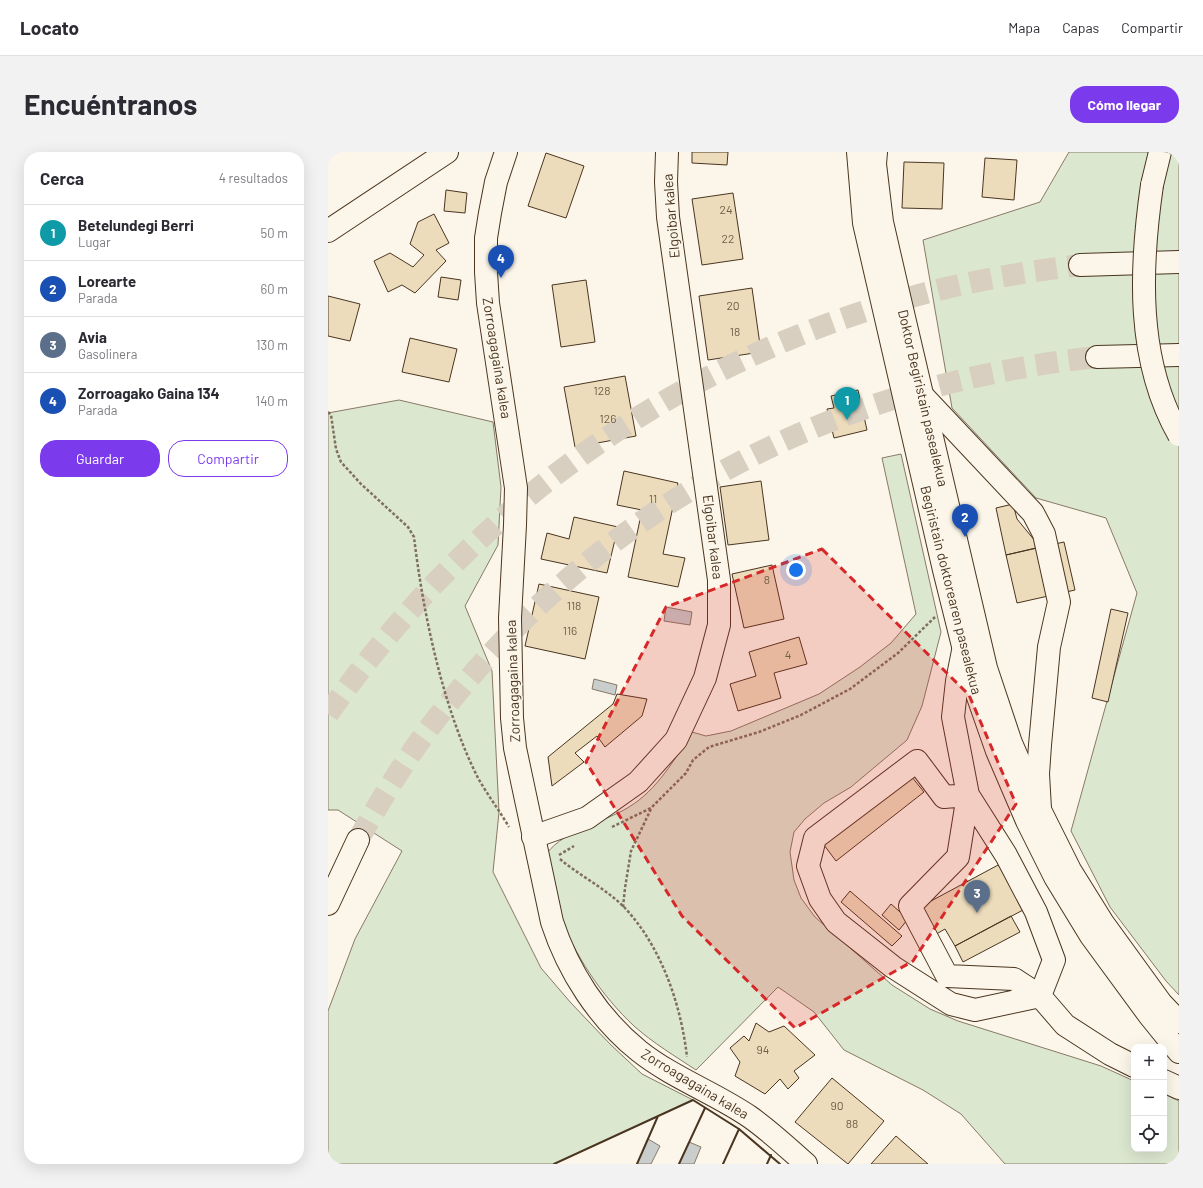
<!DOCTYPE html>
<html lang="es">
<head>
<meta charset="utf-8">
<style>
	:root { --surface:#fff; --page:#f2f2f3; --text:#2b2b33; --muted:#7c7c81; --line:#e1e1e2; --accent:#7c3aed }
	body { margin:0; font-family:Barlow,sans-serif; background:var(--page); color:var(--text) }
	.controls { position:absolute; right:12px; bottom:12px; display:grid; overflow:hidden; border-radius:8px; box-shadow:0 4px 16px #0002 }
	.controls button { width:36px; height:36px; display:grid; place-items:center; padding:0; border:0; border-bottom:1px solid var(--line); background:var(--surface); color:var(--text); font:20px sans-serif }
	.you { position:absolute; left:468px; top:418px; width:14px; height:14px; margin:-10px; border:3px solid #fff; border-radius:50%; background:#1a73e8; box-shadow:0 0 0 6px #1a73e833 }
	.badge { display:grid; place-items:center; width:26px; height:26px; border-radius:50%; background:var(--accent); color:#fff; font-size:13px; font-weight:700 }
	.pin { position:absolute; translate:-50% -33px; filter:drop-shadow(0 1px 2px #0008) }
	.pin::after { content:''; position:absolute; top:21px; width:14px; height:12px; background:inherit; clip-path:polygon(0 0,100% 0,50% 100%) }
	.list { margin:0; padding:0; list-style:none }
	h2 { display:flex; justify-content:space-between; align-items:center; height:52px; margin:0; padding:0 16px; font-size:17px }
	h2 small { font-size:13px; font-weight:400; color:var(--muted) }
	.list li { display:grid; grid-template-columns:26px 1fr auto; gap:12px; align-items:center; box-sizing:border-box; height:56px; padding:0 16px; border-top:1px solid var(--line) }
	.list b { display:block; font-size:15px; white-space:nowrap }
	.list p { margin:0; font-size:13px; white-space:nowrap; color:var(--muted) }
	.list em { font-size:13px; font-style:normal; color:var(--muted) }
	.actions { display:flex; gap:8px; padding:12px 16px }
	.actions a { flex:1; padding:9px 0; border:1px solid var(--accent); border-radius:16px; text-align:center; font-size:14px; color:var(--accent) }
	.actions .main { background:var(--accent); color:#fff }
	.icon { flex:none; width:22px; height:22px; fill:none; stroke:currentColor; stroke-width:2; stroke-linecap:round; stroke-linejoin:round }
	.map { position:relative; flex:none; width:851px; height:1012px; overflow:hidden; border-radius:16px }
	header { display:flex; align-items:center; gap:24px; box-sizing:border-box; height:56px; padding:0 20px; background:var(--surface); border-bottom:1px solid var(--line) }
	header strong { font-size:19px }
	nav { display:flex; gap:22px; margin-inline-start:auto; font-size:14px }
	.intro { display:flex; align-items:center; justify-content:space-between; box-sizing:border-box; height:96px; padding:0 24px }
	h1 { margin:0; font-size:28px }
	.button { padding:10px 18px; border-radius:16px; background:var(--accent); color:#fff; font-size:14px; font-weight:700 }
	main { display:flex; gap:24px; padding:0 24px }
	aside { flex:1; background:var(--surface); border-radius:16px; box-shadow:0 4px 16px #0002 }
	.map>svg:first-child { display:block }
	.green { fill:#dce7d0; stroke:#887966 }
	.water { fill:#c9cecd; stroke:#887966 }
	.building { fill:#ecdcbc; stroke:#4a3520 }
	.lines { fill:none; stroke-linecap:round; stroke-linejoin:round }
	.highway-tunnel { stroke:#d8cfc1; stroke-width:22; stroke-dasharray:22 11; stroke-linecap:butt }
	.minor-casing { stroke:#4a3520; stroke-width:24 }
	.major-casing { stroke:#4a3520; stroke-width:24 }
	.highway-casing { stroke:#4a3520; stroke-width:24 }
	.path { stroke:#7f6f5c; stroke-width:2.5; stroke-dasharray:3 2; stroke-linecap:butt }
	.minor { stroke:#fbf6e9; stroke-width:22 }
	.major { stroke:#fbf6e9; stroke-width:22 }
	.highway { stroke:#fbf6e9; stroke-width:22 }
	.highway-bridge-casing { stroke:#4a3520; stroke-width:24; stroke-linecap:butt }
	.highway-bridge { stroke:#fbf6e9; stroke-width:22 }
	.wall { stroke:#4a3520; stroke-width:2 }
	.marked { fill:#d62828; fill-opacity:0.2; stroke:#d62828; stroke-width:3; stroke-dasharray:8 5; stroke-linejoin:round }
	.labels { text-anchor:middle; stroke-width:3; stroke-linejoin:round; paint-order:stroke }
	.number-label { font-size:12px; fill:#725f47 }
	.street-label { font-size:14px; fill:#4a3520; stroke:#fbf6e9 }
</style>
</head>
<body>
<header>
<strong>Locato</strong>
<nav><a>Mapa</a><a>Capas</a><a>Compartir</a></nav>
</header>
<div class="intro"><h1>Encuéntranos</h1><a class="button">Cómo llegar</a></div>
<main>
<aside>
<h2>Cerca<small>4 resultados</small></h2>
<ul class="list">
<li><span class="badge" style="background:#0f9aa8">1</span><div><b>Betelundegi Berri</b><p>Lugar</p></div><em>50 m</em></li>
<li><span class="badge" style="background:#1a4fb4">2</span><div><b>Lorearte</b><p>Parada</p></div><em>60 m</em></li>
<li><span class="badge" style="background:#5c6f8a">3</span><div><b>Avia</b><p>Gasolinera</p></div><em>130 m</em></li>
<li><span class="badge" style="background:#1a4fb4">4</span><div><b>Zorroagako Gaina 134</b><p>Parada</p></div><em>140 m</em></li>
</ul>
<div class="actions"><a class="main">Guardar</a><a>Compartir</a></div>
</aside>
<div class="map">
<svg width="851" height="1012" viewBox="0 0 851 1012">
	<rect width="100%" height="100%" fill="#fbf6e9"/>
	<path class="green" d="M741,0H851V843L838,829L782,755L743,679L809,441L778,366L708,346L624,256L595,88L712,50Z
		M71,248L165,270L173,335L170,393L137,454L164,519L171,660L165,720L213,816L243,851L283,893L314,922L365,948L226,1012H0V859L27,787L74,699L10,658H0V261Z
		M573,302L613,480L594,554L579,588L523,635L496,651L477,667L466,680L462,700L466,728L473,746L487,765L564,833L602,857L630,869L773,914L806,929V997H836V942L851,949V1012H677L633,962L595,938L516,898L486,860L450,835L368,918C347,904 325,891 306,874C274,844 245,802 232,761C226,742 223,721 219,701C238,677 275,671 301,655C329,638 347,607 364,580L378,584L403,579L491,542L532,515L563,491L588,462L554,306Z"/>
	<path class="water" d="M338,455L364,460L362,473L336,469Z
		M266,527L289,533L287,543L264,537Z
		M320,987L332,994L323,1012H309Z
		M361,990L373,995L366,1012H351Z"/>
	<path class="building" d="M364,0H400L399,13L364,11Z
		M218,1L256,14L238,66L200,54Z
		M657,6L689,8L686,48L654,45Z
		M576,10L616,11L614,57L574,56Z
		M118,38L139,41L137,61L116,59Z
		M405,41L415,107L374,113L364,47Z
		M106,62L121,91L108,98L118,109L87,141L74,133L60,140L46,109L62,101L85,115L96,103L82,92L90,70Z
		M113,125L133,128L130,148L110,145Z
		M258,128L267,190L233,195L224,133Z
		M424,136L433,200L380,208L371,144Z
		M0,144L32,152L22,189L0,184Z
		M82,186L129,197L121,230L74,220Z
		M297,224L308,284L247,295L236,235Z
		M530,238L539,278L506,286L499,257L506,256L503,244Z
		M296,319L350,331L335,402L357,406L350,435L300,425L314,358L289,353Z
		M433,329L441,388L400,393L392,335Z
		M685,352L689,367L712,395L678,403L668,356Z
		M246,365L290,375L279,421L213,407L219,381L241,387Z
		M736,390L747,438L689,451L678,403Z
		M444,413L456,467L416,476L404,422Z
		M211,432L271,445L257,507L197,494Z
		M783,457L800,461L780,550L764,546Z
		M471,485L479,512L446,521L453,546L410,559L402,532L428,524L421,500Z
		M289,542L319,547L314,564L277,595L269,584L247,601L256,610L224,634L220,605L285,552Z
		M583,624L596,640L508,709L496,693Z
		M672,712L697,757L627,794L617,777L605,784L590,756Z
		M522,739L574,784L564,794L513,750Z
		M563,752L580,767L571,778L554,763Z
		M683,764L692,780L635,810L627,794Z
		M428,871L441,880L456,874L487,903L466,919L471,926L460,937L452,927L437,942L407,924L412,910L402,896L416,884L421,889Z
		M504,926L556,969L520,1012L467,970Z
		M568,984L600,1012H543Z"/>
	<g class="lines">
		<path class="highway-tunnel" d="M0,562C144,357 344,211 587,144C641,129 696,120 752,113
			M30,688C56,642 83,598 116,557C280,349 507,233 769,205"/>
		<defs>
			<path id="minor" d="M178,0L168,30L162,61L158,86V120L160,151L188,336L187,373L182,466L184,566L187,596L224,770C240,819 270,866 311,899C345,926 387,941 422,965C442,979 460,996 478,1012
				M0,79L119,0
				M594,243L705,361L716,382L731,450L721,495L712,593L710,622L712,657
				M636,494L629,529L625,565L640,643L630,705L582,754L619,824L686,827L712,844L737,873L782,902L806,914
				M589,609L616,645L640,643L678,703L708,760L726,808L712,844L647,858L623,852L565,815L508,770L492,747L480,714L487,686Z
				M205,685L259,666L310,630L348,588L377,526L391,473V428L340,65L338,30L339,0
				M836,929L851,936"/>
			<path id="major" d="M530,0L536,71L616,418L642,522L669,599L699,669L727,725L763,784L821,863L851,900
				M548,0L547,12L554,70L571,144L658,516L683,591L713,660L742,718L775,771L833,851L851,870"/>
			<path id="highway" d="M824,33L832,0
				M752,113L851,110
				M769,205L851,203
				M0,752L30,688"/>
		</defs>
		<use href="#minor" class="minor-casing"/>
		<use href="#major" class="major-casing"/>
		<use href="#highway" class="highway-casing"/>
		<path class="path" d="M0,260L3,263L8,297L13,310L33,332L80,375L86,385C95,461 115,557 150,626C159,642 171,658 181,675
			M284,675L323,656L358,621L365,608L381,595L431,580L473,563L522,537L570,501L607,465
			M231,703L246,694
			M232,707C252,724 277,736 296,755C333,794 353,852 359,905
			M295,755L297,736L303,699L323,657"/>
		<use href="#minor" class="minor"/>
		<use href="#major" class="major"/>
		<use href="#highway" class="highway"/>
		<defs>
			<path id="highway-bridge" d="M824,33C812,116 808,208 851,283"/>
		</defs>
		<use href="#highway-bridge" class="highway-bridge-casing"/>
		<use href="#highway-bridge" class="highway-bridge"/>
		<path class="wall" d="M226,1012L365,948L411,977L452,1012
			M309,1012L330,964
			M351,1012L377,956
			M395,1012L411,977
			M439,1012L443,1003"/>
	</g>
	<path class="marked" d="M494,397L641,543L688,652L585,809L467,876L354,764L258,610L338,455Z"/>
	<g class="labels">
		<g class="number-label">
			<text x="398" y="62">24</text>
			<text x="400" y="91">22</text>
			<text x="405" y="158">20</text>
			<text x="407" y="184">18</text>
			<text x="274" y="243">128</text>
			<text x="280" y="271">126</text>
			<text x="325" y="351">11</text>
			<text x="439" y="432">8</text>
			<text x="246" y="458">118</text>
			<text x="242" y="483">116</text>
			<text x="460" y="507">4</text>
			<text x="435" y="902">94</text>
			<text x="509" y="958">90</text>
			<text x="524" y="976">88</text>
		</g>
		<g class="street-label">
			<text transform="translate(343 64) rotate(-95)" y="5">Elgoibar kalea</text>
			<text transform="translate(169 206) rotate(81)" y="5">Zorroagagaina kalea</text>
			<text transform="translate(595 246) rotate(77)" y="5">Doktor Begiristain pasealekua</text>
			<text transform="translate(385 385) rotate(83)" y="5">Elgoibar kalea</text>
			<text transform="translate(623 438) rotate(76)" y="5">Begiristain doktorearen pasealekua</text>
			<text transform="translate(185 529) rotate(-92)" y="5">Zorroagagaina kalea</text>
			<text transform="translate(367 932) rotate(31)" y="5">Zorroagagaina kalea</text>
		</g>
	</g>
</svg>
<div class="controls">
<button>+</button>
<button>−</button>
<button><svg class="icon" aria-label="locate" viewBox="0 0 24 24"><circle cx="12" cy="12" r="6"/><path d="M12 2v4M12 18v4M2 12h4M18 12h4"/></svg></button>
</div>
<div class="you"></div>
<div class="pin badge" style="left:519px;top:268px;background:#0f9aa8">1</div>
<div class="pin badge" style="left:637px;top:385px;background:#1a4fb4">2</div>
<div class="pin badge" style="left:649px;top:761px;background:#5c6f8a">3</div>
<div class="pin badge" style="left:173px;top:126px;background:#1a4fb4">4</div>
</div>
</main>
</body>
</html>
